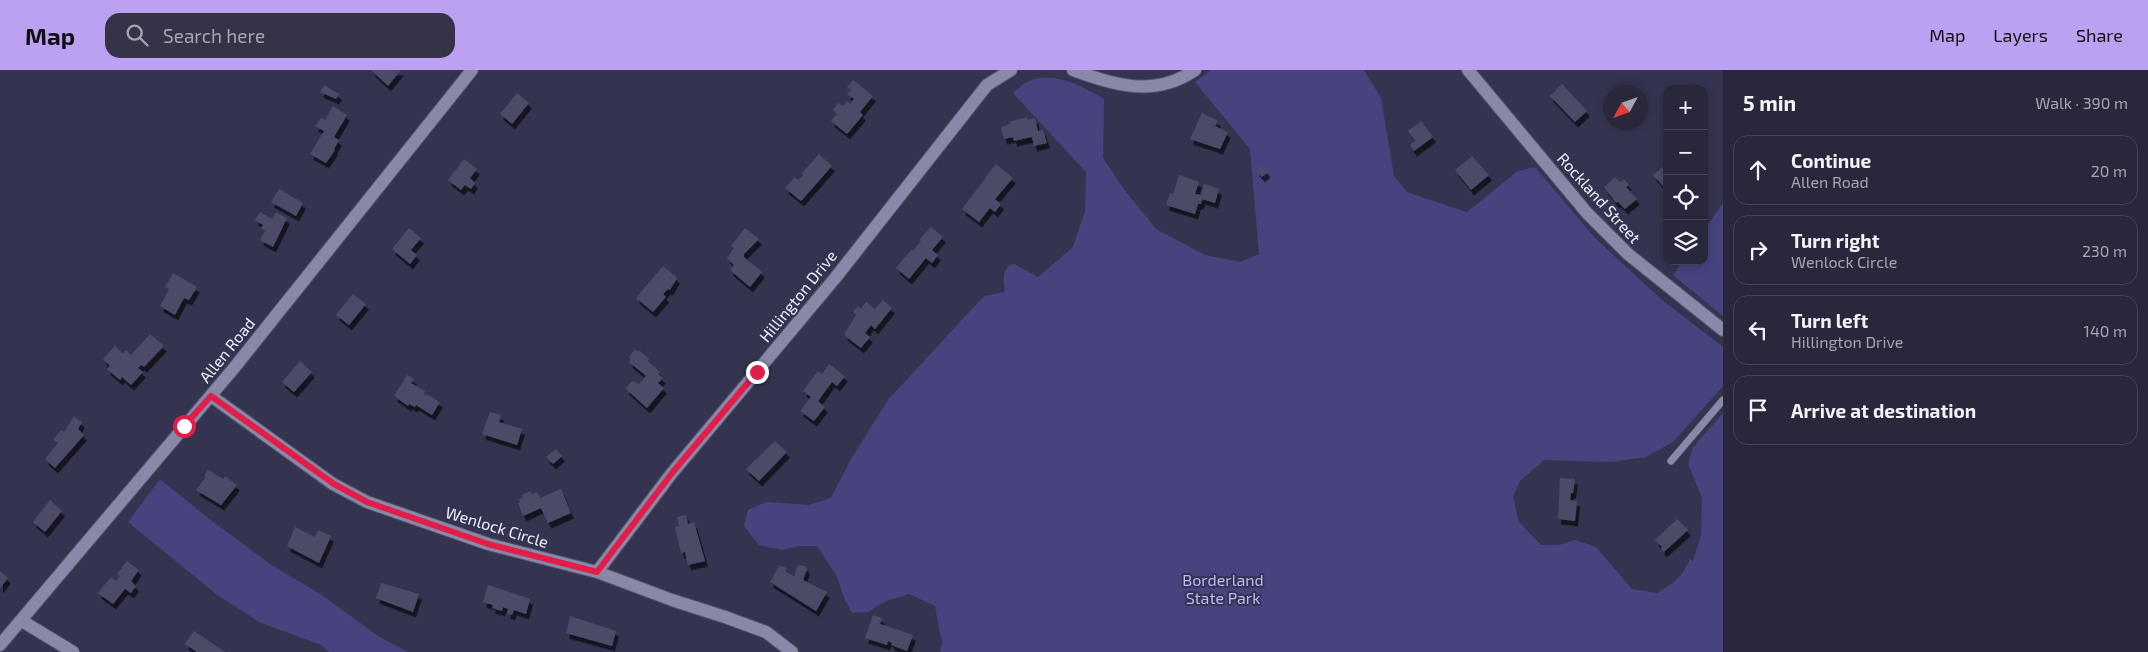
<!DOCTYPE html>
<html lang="en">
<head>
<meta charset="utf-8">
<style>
	:root { --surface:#28273c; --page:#343347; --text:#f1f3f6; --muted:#a5a5af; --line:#444456; --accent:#bca0f2 }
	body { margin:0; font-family:"Exo 2",sans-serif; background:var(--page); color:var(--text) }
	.controls { position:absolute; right:15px; top:15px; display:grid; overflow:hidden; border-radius:10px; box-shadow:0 2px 8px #0003 }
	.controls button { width:45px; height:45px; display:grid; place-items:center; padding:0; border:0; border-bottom:1px solid var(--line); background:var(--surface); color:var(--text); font:25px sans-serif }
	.compass { position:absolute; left:1603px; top:15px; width:45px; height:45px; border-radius:50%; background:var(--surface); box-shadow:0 2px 8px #0003; rotate:230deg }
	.stop { position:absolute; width:15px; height:15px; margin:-11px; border:4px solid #e11d48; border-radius:50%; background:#fff }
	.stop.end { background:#e11d48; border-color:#fff; box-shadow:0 1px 5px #0008 }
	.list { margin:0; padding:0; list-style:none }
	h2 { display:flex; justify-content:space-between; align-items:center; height:65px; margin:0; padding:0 20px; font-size:21px }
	h2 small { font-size:16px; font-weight:400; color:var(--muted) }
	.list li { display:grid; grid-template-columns:32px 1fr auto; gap:15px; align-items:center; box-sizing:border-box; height:70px; margin:0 10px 10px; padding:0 10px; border:1px solid var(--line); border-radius:15px }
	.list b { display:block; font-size:19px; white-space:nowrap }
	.list p { margin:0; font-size:16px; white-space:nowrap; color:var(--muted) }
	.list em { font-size:16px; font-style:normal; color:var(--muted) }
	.icon { flex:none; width:28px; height:28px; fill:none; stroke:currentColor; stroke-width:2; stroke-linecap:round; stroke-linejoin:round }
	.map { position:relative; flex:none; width:1723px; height:582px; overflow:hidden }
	header { display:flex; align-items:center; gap:30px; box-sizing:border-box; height:70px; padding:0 25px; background:var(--accent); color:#111 }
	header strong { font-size:24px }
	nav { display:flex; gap:28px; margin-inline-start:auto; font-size:18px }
	.search { width:350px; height:45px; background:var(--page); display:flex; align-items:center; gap:12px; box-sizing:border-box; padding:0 18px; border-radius:15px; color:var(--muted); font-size:19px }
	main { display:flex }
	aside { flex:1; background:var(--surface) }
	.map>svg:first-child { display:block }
	.green { fill:#47437f }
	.building { fill:#4b4b68; filter:url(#shadow) }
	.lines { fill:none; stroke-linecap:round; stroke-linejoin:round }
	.service-casing { stroke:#545269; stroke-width:8 }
	.minor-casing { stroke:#545269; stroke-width:14 }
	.tertiary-casing { stroke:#545269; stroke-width:14 }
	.service { stroke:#8888a8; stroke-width:7 }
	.minor { stroke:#8888a8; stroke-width:12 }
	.tertiary { stroke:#8888a8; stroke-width:12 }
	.route { stroke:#e11d48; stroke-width:6 }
	.labels { text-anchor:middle; stroke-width:4; stroke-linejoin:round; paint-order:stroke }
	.street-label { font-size:16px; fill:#eff0fe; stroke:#353450 }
	.park-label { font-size:16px; fill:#bab9fb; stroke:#353450 }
</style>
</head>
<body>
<header>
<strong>Map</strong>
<div class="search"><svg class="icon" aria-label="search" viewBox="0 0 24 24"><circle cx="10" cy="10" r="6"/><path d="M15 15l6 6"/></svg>Search here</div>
<nav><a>Map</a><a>Layers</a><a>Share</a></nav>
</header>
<main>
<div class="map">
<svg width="1723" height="582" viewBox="0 0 1723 582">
	<defs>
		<filter id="shadow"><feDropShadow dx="3" dy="5.5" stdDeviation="0" flood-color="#0009"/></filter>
	</defs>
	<rect width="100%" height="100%" fill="#353450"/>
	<path class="green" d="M1211,0H1364L1381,28L1394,106L1407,122L1467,142L1518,101L1535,97L1595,168L1661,229L1723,277V316L1673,372L1646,387L1612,392L1544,390L1520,411L1513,427L1519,452L1541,475H1559L1575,470L1596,477L1632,519L1657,523C1675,512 1681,509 1690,489L1693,491L1701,465L1702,428L1688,394L1693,377L1723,343V582H940L942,573L935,536L909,524L886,531L868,542L852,543L845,530L837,507L817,476H800L782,480L759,475L744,456L748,440L766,432L809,435L831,428L851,389L888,330L984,226L1005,222C1003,211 1002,196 1014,194L1038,207L1073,177L1085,141L1086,102L1013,23C1018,19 1023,13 1029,11C1055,1 1082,16 1104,29L1103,88L1123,118L1156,159L1205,185L1241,192L1259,184L1250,79L1195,12Z
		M1723,133V246L1673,205L1683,191H1704V160Z
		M160,409L208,448L273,496L322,525L378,566L408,582H329L321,575L259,552L216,524L128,452Z"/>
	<path class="building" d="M371,0H401L388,16Z
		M853,10L873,26L860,42L863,45L847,64L831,51L837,44L833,40L838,33L843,36L847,31L850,34L854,29L847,24L851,20L847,17Z
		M1562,14L1587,41L1575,52L1550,26Z
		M324,15L339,24L336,29L320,22Z
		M517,23L529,33L512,54L500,44Z
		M333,36L347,45L334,67L339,70L334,79L335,80L326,93L310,84L324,61L315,56L321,48L325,50Z
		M1202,43L1218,51L1215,56L1228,62L1220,79L1190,69Z
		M1027,47V50L1035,48L1038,61L1043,60L1047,73L1034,76L1032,67L1014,71L1013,67L1004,69L1001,57L1010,54L1009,52Z
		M1421,51L1433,67L1414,81L1410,75L1415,71L1408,61Z
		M819,84L832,96L801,131L785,118L795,107L798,110L803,105L802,103Z
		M1472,86L1489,105L1471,120L1455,100Z
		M464,89L477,99L470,108L475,113L471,119L465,115L461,120L448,110Z
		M996,94L1013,108L995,129L1001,134L995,142L990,138L979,152L962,139Z
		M1261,95L1268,102L1262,107L1256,100Z
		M1665,95L1667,97V120L1653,105Z
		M1179,105L1199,112L1195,124L1201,125L1204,114L1219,119L1215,133L1202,129L1201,134H1198L1195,144L1166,135L1170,123L1173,124Z
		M1615,107L1620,112L1624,109L1629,115L1626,117L1637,129L1625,139L1618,132L1616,133L1604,117Z
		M279,119L303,133L296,146L271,132Z
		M260,142L272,149L276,142L287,148L273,177L260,170L265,161L261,158L263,155L255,150Z
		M931,157L943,167L932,180L938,185L932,193L926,188L909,209L896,198L911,180L913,181L921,171L919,170Z
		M409,158L421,168L411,180L417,185L410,194L392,179Z
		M745,158L759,169L744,184V187L762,202L750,217L730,200L734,195L727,188L734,178L731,176Z
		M663,196L677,208L670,220L668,219L663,224L666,227L653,242L636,228Z
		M173,203L197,217L189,230L184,228L175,245L160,236L169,219L165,217Z
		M353,224L366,234L349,255L336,245Z
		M883,230L892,238L875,259L871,255L865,263L870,267L861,278L844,265L856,245L853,242L858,236L861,239L866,232L875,239Z
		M150,264L164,276L144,297L141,295L138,298L143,302L131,315L122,307L120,310L107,299L110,296L103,289L115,276L123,284L126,280L131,285Z
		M635,279L638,282L639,280L649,289L648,291L660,302L658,304L663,308L658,313L664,318L647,338L627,320L626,318L632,311L639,314L646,306L629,292L631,289L629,287Z
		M300,291L312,302L294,322L282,312Z
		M829,294L845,306L837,316L832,312L818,331L825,337L814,351L800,341L811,327L803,321L818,301L822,304Z
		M407,305L414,309L411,313L425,321L424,324L427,326L428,325L440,332L432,345L416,335L415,337L409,334L408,336L394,326Z
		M490,342L501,345L499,352L522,359L517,375L482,364Z
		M74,346L82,352L78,359L84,365L55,398L45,389L58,373L53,370L61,360L64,362Z
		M775,371L787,382L759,411L746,399Z
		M556,379L562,386L553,394L546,387Z
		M208,400L223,409L225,406L237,415L221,435L196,420L206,407L204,406Z
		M1560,408L1575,409L1573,423H1571L1570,430L1577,431L1575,451L1558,449Z
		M561,419L571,443L548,453L541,438L523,446L518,433L520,432L519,429L523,428L522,425L531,421L532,424L537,422L540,428Z
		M50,430L62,441L45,462L33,452Z
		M686,445L688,454L694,452L705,491L688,495L685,482L681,483L675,457L679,456L677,447Z
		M1677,449L1688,460L1664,482L1661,479L1662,477L1655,470Z
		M295,457L315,467L318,460L331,466L319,493L287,476Z
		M127,491L139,500L131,511L136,516L131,523L125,519L113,534L98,523L111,507L116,511L120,506L117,504Z
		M799,495L805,496L807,499L803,510L827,522L816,541L770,512L779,496L787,498L785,501L795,507L796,498Z
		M0,501L8,508L0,518Z
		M381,513L419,524L413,542L376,528Z
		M488,515L530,529L526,544L514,540L512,545L507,543L508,539L503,537L502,541L492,538L493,535L483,532Z
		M873,545L882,548L880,554L913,565L907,581L891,575L892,573L888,571L887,575L865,568Z
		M570,546L616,561L612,576L566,563Z
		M194,561L225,582H197L185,574Z"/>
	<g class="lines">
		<defs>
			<path id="service" d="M1671,391L1723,330"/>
			<path id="minor" d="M1073,0C1115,15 1154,28 1195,0
				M211,326L333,414L367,432L488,474L597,502L672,530L725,547L766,562L792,582
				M597,502L672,403L836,207L987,15L1011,0
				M22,551L73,582
				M0,575L234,298L472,0"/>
			<path id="tertiary" d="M1468,0L1587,143L1628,184L1723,260"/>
		</defs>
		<use href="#service" class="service-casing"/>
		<use href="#minor" class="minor-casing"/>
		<use href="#tertiary" class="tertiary-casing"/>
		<use href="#service" class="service"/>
		<use href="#minor" class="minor"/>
		<use href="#tertiary" class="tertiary"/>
	</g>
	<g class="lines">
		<path class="route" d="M184,356L211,326L334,414L367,432L488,474L597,502L672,403L757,302"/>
	</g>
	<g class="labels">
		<g class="street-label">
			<text transform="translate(1599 128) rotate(48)" y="6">Rockland Street</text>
			<text transform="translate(798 226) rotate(-51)" y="6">Hillington Drive</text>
			<text transform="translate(227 280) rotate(-51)" y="6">Allen Road</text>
			<text transform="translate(497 457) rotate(17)" y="6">Wenlock Circle</text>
		</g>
		<g class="park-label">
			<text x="1223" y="516">Borderland<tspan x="1223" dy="18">State Park</tspan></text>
		</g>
	</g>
</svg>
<div class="controls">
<button>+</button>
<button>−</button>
<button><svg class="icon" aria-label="locate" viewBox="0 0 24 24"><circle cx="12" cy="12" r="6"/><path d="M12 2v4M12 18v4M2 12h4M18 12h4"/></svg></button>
<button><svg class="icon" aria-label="layers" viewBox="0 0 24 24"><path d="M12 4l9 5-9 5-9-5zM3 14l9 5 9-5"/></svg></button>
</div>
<svg class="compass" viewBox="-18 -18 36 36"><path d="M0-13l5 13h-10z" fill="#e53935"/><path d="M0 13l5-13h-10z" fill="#a5a5af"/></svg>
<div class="stop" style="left:184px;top:356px"></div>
<div class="stop end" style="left:757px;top:302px"></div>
</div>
<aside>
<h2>5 min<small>Walk · 390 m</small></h2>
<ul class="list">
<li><svg class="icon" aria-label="ahead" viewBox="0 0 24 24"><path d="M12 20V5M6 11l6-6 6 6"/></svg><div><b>Continue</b><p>Allen Road</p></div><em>20 m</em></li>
<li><svg class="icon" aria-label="right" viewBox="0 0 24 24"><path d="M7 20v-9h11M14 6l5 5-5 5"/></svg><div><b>Turn right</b><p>Wenlock Circle</p></div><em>230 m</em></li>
<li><svg class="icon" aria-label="left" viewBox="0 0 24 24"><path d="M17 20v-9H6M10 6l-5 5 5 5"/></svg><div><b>Turn left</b><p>Hillington Drive</p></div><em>140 m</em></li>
<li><svg class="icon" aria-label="arrive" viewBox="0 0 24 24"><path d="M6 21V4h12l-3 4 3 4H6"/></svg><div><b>Arrive at destination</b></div></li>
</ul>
</aside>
</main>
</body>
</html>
